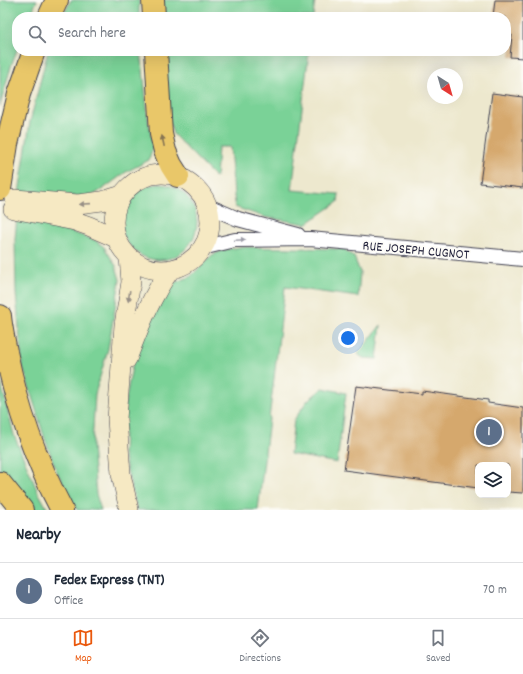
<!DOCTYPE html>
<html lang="en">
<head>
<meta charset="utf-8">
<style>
	:root { --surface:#fff; --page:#f6f6f7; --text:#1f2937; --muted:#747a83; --line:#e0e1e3; --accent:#ea580c }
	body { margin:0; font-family:Dekko,sans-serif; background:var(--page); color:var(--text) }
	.controls { position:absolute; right:12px; bottom:12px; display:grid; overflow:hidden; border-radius:8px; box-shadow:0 4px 16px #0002 }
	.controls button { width:36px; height:36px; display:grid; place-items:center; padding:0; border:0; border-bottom:1px solid var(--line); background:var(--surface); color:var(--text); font:20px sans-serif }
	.compass { position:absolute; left:427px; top:68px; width:36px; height:36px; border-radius:50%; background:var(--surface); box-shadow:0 4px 16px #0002; rotate:143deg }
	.you { position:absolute; left:348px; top:338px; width:14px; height:14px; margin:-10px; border:3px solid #fff; border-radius:50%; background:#1a73e8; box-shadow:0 0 0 6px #1a73e833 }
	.badge { display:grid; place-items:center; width:26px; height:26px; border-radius:50%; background:var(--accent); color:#fff; font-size:13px; font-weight:700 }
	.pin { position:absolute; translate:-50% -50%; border:2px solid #fff; box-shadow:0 1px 4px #0006 }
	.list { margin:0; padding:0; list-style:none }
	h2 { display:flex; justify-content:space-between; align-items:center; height:52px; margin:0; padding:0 16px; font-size:17px }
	h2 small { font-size:13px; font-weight:400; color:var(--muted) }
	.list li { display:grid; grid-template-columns:26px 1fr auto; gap:12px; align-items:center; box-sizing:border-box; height:56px; padding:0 16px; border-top:1px solid var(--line) }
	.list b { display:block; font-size:15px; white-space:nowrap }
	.list p { margin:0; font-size:13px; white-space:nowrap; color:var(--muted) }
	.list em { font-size:13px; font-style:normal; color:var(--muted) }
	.icon { flex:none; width:22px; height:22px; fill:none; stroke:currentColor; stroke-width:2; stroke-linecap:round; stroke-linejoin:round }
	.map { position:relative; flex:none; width:523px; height:510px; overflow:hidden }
	.search { position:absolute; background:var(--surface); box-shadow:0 4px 16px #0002; left:12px; right:12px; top:12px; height:44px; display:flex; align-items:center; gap:10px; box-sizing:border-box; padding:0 14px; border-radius:16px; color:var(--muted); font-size:15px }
	.sheet { height:108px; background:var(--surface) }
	nav { display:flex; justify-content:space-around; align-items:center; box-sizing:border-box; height:56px; border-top:1px solid var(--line); background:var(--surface); font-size:11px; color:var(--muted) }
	nav a { display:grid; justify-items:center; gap:2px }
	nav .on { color:var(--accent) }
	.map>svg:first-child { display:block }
	.grass { fill:#7ad297; stroke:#4e7a69 }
	.building { fill:#d5a86d }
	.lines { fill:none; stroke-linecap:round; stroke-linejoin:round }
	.street-casing { stroke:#404051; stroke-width:16 }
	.secondary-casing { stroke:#404051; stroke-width:20 }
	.primary-casing { stroke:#404051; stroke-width:24 }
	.street { stroke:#fff; stroke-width:14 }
	.secondary { stroke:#f6e9c3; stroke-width:19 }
	.primary { stroke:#e9c769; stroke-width:22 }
	.oneway { fill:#867452 }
	.oneway2 { fill:#978f86 }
	.oneway3 { fill:#9c9ca7 }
	.labels { text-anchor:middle; stroke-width:3.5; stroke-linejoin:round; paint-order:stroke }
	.street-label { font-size:14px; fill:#22223b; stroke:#fdfcf7 }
</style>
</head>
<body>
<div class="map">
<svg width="523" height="510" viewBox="0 0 523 510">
	<rect width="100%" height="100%" fill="#fdfcf7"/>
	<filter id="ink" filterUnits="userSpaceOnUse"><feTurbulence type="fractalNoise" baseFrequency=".025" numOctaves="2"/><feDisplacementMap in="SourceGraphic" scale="8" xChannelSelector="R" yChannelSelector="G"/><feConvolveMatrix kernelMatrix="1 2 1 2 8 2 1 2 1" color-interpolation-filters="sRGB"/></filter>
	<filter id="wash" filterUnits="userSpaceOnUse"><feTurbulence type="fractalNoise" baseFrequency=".012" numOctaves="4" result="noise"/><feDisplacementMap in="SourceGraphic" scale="16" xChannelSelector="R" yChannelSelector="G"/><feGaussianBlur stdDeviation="0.9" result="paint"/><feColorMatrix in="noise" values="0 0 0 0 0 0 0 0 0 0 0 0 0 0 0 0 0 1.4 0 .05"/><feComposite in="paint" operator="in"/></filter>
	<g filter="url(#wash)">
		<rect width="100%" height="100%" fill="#ede8ce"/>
		<path class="grass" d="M2,0H37L30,17H17V50L11,66L0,106V2Z
			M71,0H139V17H62Z
			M158,0H315L313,17H160Z
			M48,51H141L148,118L153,147L149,160L126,172L103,189L90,197L19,193L30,122Z
			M162,51H309L292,190L339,194L338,202L306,224L264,217L235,207L230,147H218L216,178L173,134L167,115Z
			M121 222a38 38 0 1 1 76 0a38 38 0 1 1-76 0Z
			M17,216L62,229L95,240L104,247L116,266L120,280L108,349L95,394L92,446L96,494L101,510H77L56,470L44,436L22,364L16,293L15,239Z
			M240,247L344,249L354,257L360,272L358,297L285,287L258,510H137L123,454L125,403L134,357L147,326L173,283L190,277L212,255L224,250Z
			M381,325L377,359L363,358L358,354Z
			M0,380L14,435L37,490L48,510H30L0,472Z
			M323,388L346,393L337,463L290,454L294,420L307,401Z"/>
		<g id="blocks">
			<path class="building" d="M495,0H523V58L510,57L512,35H506V17H493Z
				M492,93L523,97V188L480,183Z
				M356,386L422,394V391L488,400V403L523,408V493L508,492V465H478V488L344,470Z"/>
		</g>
	</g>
	<g filter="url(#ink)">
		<use href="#blocks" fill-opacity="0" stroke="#404051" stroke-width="1"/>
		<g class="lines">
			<defs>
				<path id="street" d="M208,206L238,219L298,235
					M202,248L235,240L310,239L523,259"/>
				<path id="secondary" d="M114 222a48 48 0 1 1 96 0a48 48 0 1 1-96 0Z
					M15,199L78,204L102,201L122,195
					M13,209L75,221L89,226L116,238
					M129,257L131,282L124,325L117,419L121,474L129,510
					M127,359C139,328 151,296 171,269"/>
				<path id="primary" d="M153,0L154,17
					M49,17L57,0
					M156,51L161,134L165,151L171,165L178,176
					M0,189L7,144L19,94L34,51
					M0,316C1,328 4,340 6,352C17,407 36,461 62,510
					M0,483L22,510"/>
			</defs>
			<use href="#street" class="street-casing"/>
			<use href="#secondary" class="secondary-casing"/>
			<use href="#primary" class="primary-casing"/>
			<use href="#street" class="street"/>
			<use href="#secondary" class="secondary"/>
			<use href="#primary" class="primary"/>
		</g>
		<defs><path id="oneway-solid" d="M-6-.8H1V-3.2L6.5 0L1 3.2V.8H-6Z"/></defs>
		<use class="oneway" href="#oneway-solid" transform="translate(163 141) rotate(-102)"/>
		<g class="oneway2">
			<use href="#oneway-solid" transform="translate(85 204) rotate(176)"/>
			<use href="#oneway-solid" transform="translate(129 296) rotate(98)"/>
		</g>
		<use class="oneway3" href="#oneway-solid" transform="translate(240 240) rotate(-2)"/>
	</g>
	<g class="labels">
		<g class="street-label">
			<text transform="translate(416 249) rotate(5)" y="5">RUE JOSEPH CUGNOT</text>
		</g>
	</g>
</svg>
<div class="controls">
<button><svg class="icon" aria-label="layers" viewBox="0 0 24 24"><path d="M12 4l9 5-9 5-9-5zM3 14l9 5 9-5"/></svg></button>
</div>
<svg class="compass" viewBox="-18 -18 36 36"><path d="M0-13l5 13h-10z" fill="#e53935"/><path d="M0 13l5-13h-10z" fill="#747a83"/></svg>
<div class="you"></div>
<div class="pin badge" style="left:489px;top:432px;background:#5c6f8a">1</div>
<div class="search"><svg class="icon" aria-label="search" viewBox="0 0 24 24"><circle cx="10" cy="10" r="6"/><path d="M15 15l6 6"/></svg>Search here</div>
</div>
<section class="sheet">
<h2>Nearby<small></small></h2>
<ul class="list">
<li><span class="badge" style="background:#5c6f8a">1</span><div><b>Fedex Express (TNT)</b><p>Office</p></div><em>70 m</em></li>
</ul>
</section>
<nav>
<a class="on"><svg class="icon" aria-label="map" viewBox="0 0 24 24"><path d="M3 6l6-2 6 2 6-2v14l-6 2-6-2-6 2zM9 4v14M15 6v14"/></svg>Map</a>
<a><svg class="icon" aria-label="directions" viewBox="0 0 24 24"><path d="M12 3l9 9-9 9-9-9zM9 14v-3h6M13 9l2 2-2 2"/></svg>Directions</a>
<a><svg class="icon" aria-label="saved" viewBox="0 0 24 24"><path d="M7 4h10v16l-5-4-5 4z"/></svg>Saved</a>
</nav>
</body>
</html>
